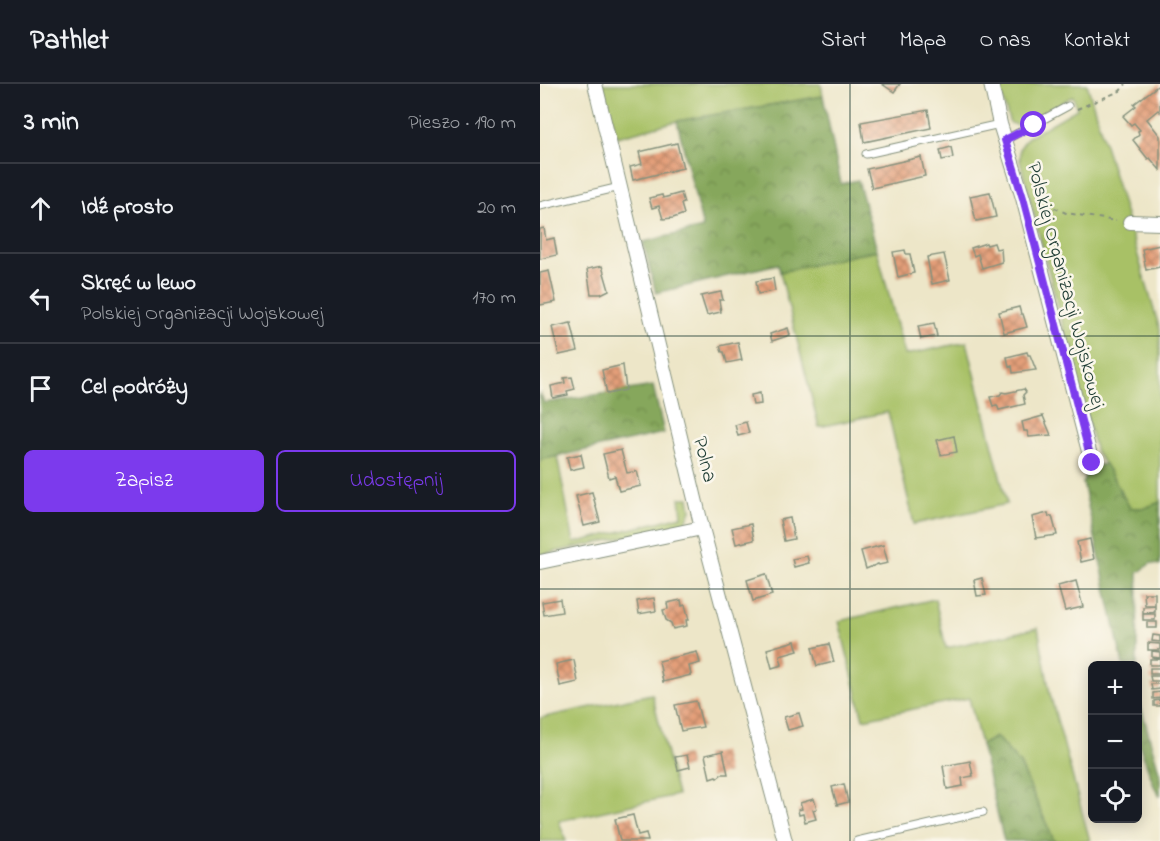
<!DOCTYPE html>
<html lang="pl">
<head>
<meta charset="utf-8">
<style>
	:root { --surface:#171b24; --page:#20242c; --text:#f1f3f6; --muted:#9ea1a6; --line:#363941; --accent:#7c3aed }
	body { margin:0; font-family:"Indie Flower",sans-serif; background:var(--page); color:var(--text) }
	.controls { position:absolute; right:18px; bottom:18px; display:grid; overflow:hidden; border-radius:9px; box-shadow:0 3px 15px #0003 }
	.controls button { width:54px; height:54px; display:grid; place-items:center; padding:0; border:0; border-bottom:2px solid var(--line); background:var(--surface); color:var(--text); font:30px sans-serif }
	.stop { position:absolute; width:18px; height:18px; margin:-14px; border:4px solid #7c3aed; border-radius:50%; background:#fff }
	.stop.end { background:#7c3aed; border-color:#fff; box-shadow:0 2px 6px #0008 }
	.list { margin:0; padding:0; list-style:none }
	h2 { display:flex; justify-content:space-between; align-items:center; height:78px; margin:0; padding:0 24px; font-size:26px }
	h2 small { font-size:20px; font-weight:400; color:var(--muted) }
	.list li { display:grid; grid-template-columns:39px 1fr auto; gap:18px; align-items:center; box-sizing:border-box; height:90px; padding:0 24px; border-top:2px solid var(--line) }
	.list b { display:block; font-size:22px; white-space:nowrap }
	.list p { margin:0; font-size:20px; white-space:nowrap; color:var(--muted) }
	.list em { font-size:20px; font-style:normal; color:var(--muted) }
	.actions { display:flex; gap:12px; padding:18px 24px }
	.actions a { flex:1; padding:14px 0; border:2px solid var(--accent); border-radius:9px; text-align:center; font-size:21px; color:var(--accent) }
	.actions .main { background:var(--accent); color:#fff }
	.icon { flex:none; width:33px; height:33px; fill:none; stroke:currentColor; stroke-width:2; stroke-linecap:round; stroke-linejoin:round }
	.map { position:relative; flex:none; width:620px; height:757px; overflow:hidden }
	header { display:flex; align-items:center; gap:36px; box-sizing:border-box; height:84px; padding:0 30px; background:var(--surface); border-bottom:2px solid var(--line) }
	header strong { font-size:28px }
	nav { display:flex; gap:33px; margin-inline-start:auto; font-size:21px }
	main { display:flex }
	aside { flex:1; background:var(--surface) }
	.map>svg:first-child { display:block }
	.green { fill:#a8c166; stroke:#647f4d; stroke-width:1.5 }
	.forest { fill:url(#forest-crowns); stroke:#527248; stroke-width:1.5 }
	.building { fill:url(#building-cross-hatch) }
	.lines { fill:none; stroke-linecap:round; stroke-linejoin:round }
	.lane-casing { stroke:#86927e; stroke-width:9 }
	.street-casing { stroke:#86927e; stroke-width:16 }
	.path { stroke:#86927e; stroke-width:2; stroke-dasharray:4.5 4.5; stroke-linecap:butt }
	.lane { stroke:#fff; stroke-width:7 }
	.street { stroke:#fff; stroke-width:14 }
	.route { stroke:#7c3aed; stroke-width:8 }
	.grid { fill:none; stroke:#1f3d34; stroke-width:1.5; stroke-opacity:0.55 }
	.labels { text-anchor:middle; stroke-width:5; stroke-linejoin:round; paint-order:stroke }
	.street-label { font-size:21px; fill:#1f3d34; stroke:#fbf7ec }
</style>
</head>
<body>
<header>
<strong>Pathlet</strong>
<nav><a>Start</a><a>Mapa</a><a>O nas</a><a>Kontakt</a></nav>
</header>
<main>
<aside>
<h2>3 min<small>Pieszo · 190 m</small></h2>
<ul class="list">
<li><svg class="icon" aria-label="ahead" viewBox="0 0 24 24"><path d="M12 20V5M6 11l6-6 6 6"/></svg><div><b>Idź prosto</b></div><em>20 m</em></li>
<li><svg class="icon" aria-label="left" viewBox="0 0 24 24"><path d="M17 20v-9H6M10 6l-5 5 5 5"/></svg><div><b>Skręć w lewo</b><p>Polskiej Organizacji Wojskowej</p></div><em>170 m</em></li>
<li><svg class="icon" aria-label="arrive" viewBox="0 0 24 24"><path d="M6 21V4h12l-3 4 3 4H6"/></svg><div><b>Cel podróży</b></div></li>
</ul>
<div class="actions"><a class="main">Zapisz</a><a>Udostępnij</a></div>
</aside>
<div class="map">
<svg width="620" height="757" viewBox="0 0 620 757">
	<defs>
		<pattern id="forest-crowns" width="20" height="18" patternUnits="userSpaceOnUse" patternTransform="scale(1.5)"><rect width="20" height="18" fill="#86a75b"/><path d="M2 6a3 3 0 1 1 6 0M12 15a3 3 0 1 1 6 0" fill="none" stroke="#6d894c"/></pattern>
		<pattern id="building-cross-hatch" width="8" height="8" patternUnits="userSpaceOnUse" patternTransform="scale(1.5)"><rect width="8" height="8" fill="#e49f79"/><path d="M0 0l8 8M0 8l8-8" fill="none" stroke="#b88364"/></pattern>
	</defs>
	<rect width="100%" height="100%" fill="#fbf7ec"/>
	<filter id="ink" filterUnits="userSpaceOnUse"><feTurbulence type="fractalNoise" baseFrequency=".0167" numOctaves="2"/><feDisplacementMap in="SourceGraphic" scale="12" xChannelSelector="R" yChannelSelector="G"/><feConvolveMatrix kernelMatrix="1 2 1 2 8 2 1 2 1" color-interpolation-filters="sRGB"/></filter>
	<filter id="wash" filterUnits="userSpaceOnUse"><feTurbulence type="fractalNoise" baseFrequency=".008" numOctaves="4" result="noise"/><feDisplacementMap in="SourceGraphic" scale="24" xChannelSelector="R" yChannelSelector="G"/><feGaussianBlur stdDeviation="1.35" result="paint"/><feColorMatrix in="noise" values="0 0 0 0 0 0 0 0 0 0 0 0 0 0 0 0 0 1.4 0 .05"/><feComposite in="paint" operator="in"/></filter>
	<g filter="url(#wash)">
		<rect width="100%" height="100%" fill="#ede6c8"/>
		<path class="green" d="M62,0H281L283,12L137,37L77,53Z
			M458,0H547L620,246V418L605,424H590L570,388L556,368L480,77V64L487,54L537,25L533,12L480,42L470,39Z
			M337,166L365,271L427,258L467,420L374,440L348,328L279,343L240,188Z
			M17,372L34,459L142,432L140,414H149L151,426L145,440L0,471V376Z
			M395,515L406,564L498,544L510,610L550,757H514L480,680L456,653L441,661L429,614L323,635L299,537Z
			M112,610L137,711L19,737L26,757H0V634Z"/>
		<path class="forest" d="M283,12L301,100L318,96L337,166L240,188L238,180L116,209L103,158L163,144L137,37Z
			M113,302L124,349L0,376V308L4,319Z
			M565,380L590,424H605L620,418V481L611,479L598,489L597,581H583L543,399L548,383Z
			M598,612L620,691V713L614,702L598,657Z
			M456,653L480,680L514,757H464L441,661Z"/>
		<g id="blocks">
			<path class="building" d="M342,0H360L354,8Z
				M620,0V28L618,26L607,35L620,52V86L610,74L608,75L593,56L599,50L598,47L600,46L594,39L591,41L583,32L596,22L594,20Z
				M388,26L391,44L324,58L321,38Z
				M137,59L143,84L93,96L90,83L102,80L99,68Z
				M411,63L413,74L402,76L400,66Z
				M381,73L385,92L332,104L327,85Z
				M450,108L456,133L436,137L430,112Z
				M141,109L144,119L141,120L144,130L133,134L123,135L119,122L112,124L109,114L122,111L123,114Z
				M4,144L6,156L14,154L17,171L0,175V145Z
				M446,159L447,161L454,159L456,165L461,164L462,178L442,184L438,170L434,172L431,164Z
				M620,161V183L606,186L602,165Z
				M365,166L366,170H370L374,189L358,193L353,168Z
				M404,170L410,196L392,200L387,173Z
				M62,182L69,206L61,210H51L47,185Z
				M9,187L16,218L0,221V189Z
				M233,194L235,207L218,210L216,197Z
				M181,208L183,216H179L181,228L167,231L161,212Z
				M479,223L481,230H483L487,243L464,249L459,228Z
				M31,239L38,267L19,271L12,243Z
				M394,239L397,252L381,255L378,242Z
				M248,244L250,251L232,257L230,250Z
				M198,258L202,276L187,279L184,268H182L180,262Z
				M487,268L488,271H490L496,286L473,289L472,282L469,283L467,273Z
				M83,281L86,306L67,310L62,286Z
				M32,293L35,305L27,307L28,311L13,314L11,302L25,299L24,294Z
				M484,305L486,308L483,311L485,320L459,326L457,321L453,322L450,313L460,311L462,308L466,309Z
				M220,309L221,320L213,321L211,311Z
				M503,332L511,351L489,353L487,347H484L482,338Z
				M206,338L209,349L198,352L195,341Z
				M414,352L417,368L401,371L397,356Z
				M81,366L87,389L97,387L101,402L79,407L75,392L69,394L63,370Z
				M41,370L44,383L30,386L27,373Z
				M52,408L60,438L44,442L36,412Z
				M508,429L509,433L512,432L517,451L496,454L492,433Z
				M250,434L254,455L244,457L240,436Z
				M211,440L214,456L196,460L192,444Z
				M550,455L554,475L541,478L537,458Z
				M343,461L348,479L339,481L338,480L326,485L321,467Z
				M267,472L269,479L254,483L252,475Z
				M226,490L232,511L213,517L207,496Z
				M442,494L446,511L437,512L434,496Z
				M536,497L543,523L525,527L518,502Z
				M604,509H615V521H605Z
				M114,514L116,527L99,530L97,517Z
				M20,515L22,528L4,531L2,518Z
				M141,516L142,522L145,521L149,536H146L147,542L133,545L131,539L126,536L123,526L128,525L127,519Z
				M615,522V528L603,529V523Z
				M603,530H615V536H603Z
				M607,538H617V544H607Z
				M613,551L620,552V558L612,557Z
				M255,557L258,567L240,572L242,581L232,584L227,565Z
				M608,559L620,560V566H608Z
				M289,560L294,578L277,582L272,564Z
				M612,567L620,568V574L612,573Z
				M157,568L160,579L149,582L151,591L123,598L119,577Z
				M610,575H620V581H610Z
				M34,576L38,598L20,602L16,580Z
				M610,584H620V590H610Z
				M610,592H620V597H611Z
				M611,600H620V605L612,606Z
				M620,608V614L613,615V609Z
				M620,616V622H614V617Z
				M156,617L163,643L141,647L135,621Z
				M259,629L263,642L248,646L244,633Z
				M183,667L188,690H182L177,694L176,692L170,694L165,671Z
				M147,671L150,683L138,686L135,673Z
				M430,677L433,692L422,694L423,702L407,705L403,682Z
				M304,700L308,718L297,721L292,703Z
				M274,715L277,725L273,726L276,735L265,738L263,730L259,731L258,726L262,725L260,719Z
				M93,731L98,751L106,749L108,757H80L75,735Z"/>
		</g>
	</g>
	<g filter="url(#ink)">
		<use href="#blocks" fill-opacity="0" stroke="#86927e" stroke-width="1.5"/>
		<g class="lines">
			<defs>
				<path id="lane" d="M465,56L528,22
					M326,70L460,40
					M0,122L80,103
					M317,757L443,728"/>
				<path id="street" d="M55,0L162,444L245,757
					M451,0L460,40L483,114L552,379
					M590,138L620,139
					M0,478L162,444"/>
			</defs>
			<use href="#lane" class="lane-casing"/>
			<use href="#street" class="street-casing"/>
			<path class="path" d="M537,25L580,7L586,0
				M498,116L526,129L576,137"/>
			<use href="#lane" class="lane"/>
			<use href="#street" class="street"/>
		</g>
	</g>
	<g class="lines" filter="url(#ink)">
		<path class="route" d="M494,41L465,56L483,114L552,379"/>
	</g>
	<path class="grid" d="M310,0V757M0,252H620M0,505H620"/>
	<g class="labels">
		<g class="street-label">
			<text transform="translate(527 201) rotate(75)" y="7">Polskiej Organizacji Wojskowej</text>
			<text transform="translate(166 375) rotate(76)" y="7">Polna</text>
		</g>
	</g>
</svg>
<div class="controls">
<button>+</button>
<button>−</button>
<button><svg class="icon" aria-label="locate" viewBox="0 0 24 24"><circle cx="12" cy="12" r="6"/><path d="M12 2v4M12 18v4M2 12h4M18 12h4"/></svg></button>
</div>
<div class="stop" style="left:494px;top:41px"></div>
<div class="stop end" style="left:552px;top:379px"></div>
</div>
</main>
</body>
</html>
